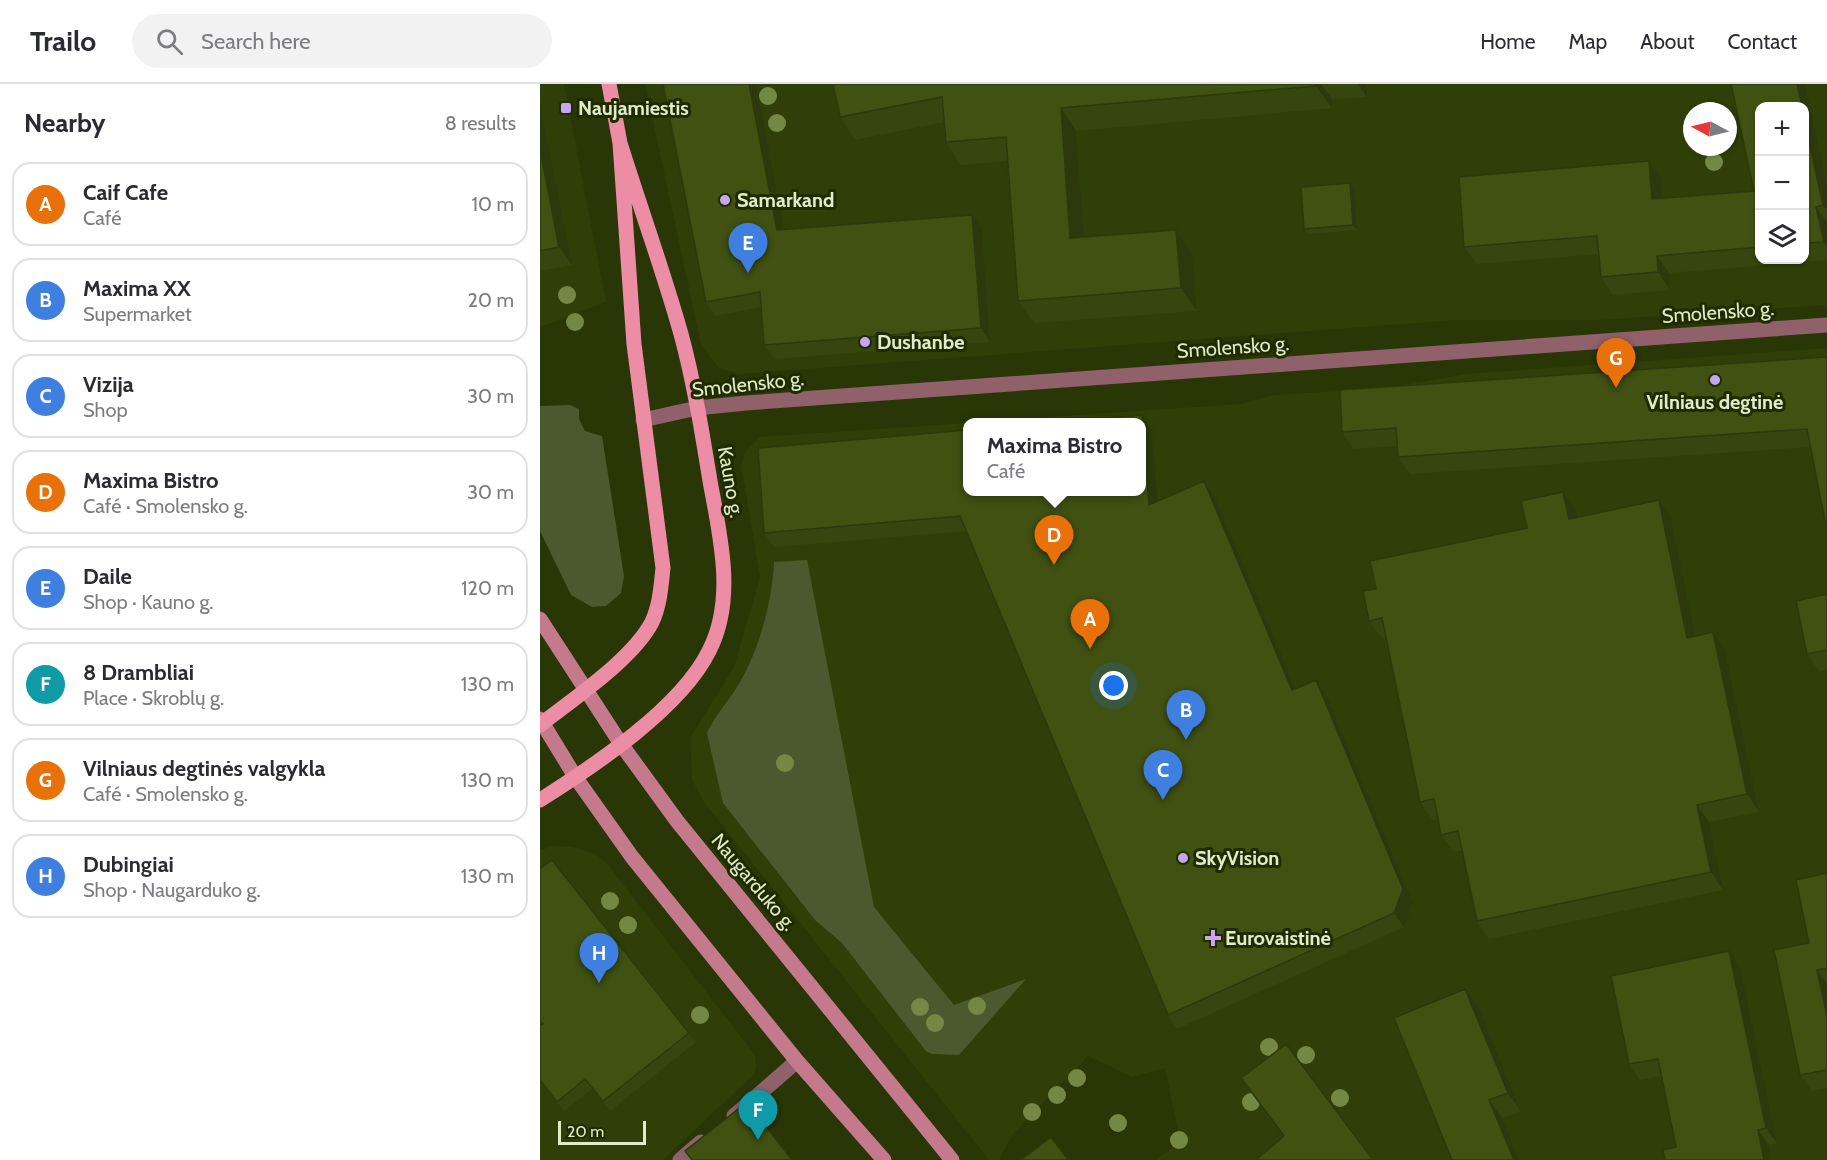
<!DOCTYPE html>
<html lang="en">
<head>
<meta charset="utf-8">
<style>
	:root { --surface:#fff; --page:#f2f2f3; --text:#2b2b33; --muted:#7c7c81; --line:#e1e1e2; --accent:#db2777 }
	body { margin:0; font-family:Cabin,sans-serif; background:var(--page); color:var(--text) }
	.controls { position:absolute; right:18px; top:18px; display:grid; overflow:hidden; border-radius:12px; box-shadow:0 2px 4px #0004 }
	.controls button { width:54px; height:54px; display:grid; place-items:center; padding:0; border:0; border-bottom:2px solid var(--line); background:var(--surface); color:var(--text); font:30px sans-serif }
	.compass { position:absolute; left:1143px; top:18px; width:54px; height:54px; border-radius:50%; background:var(--surface); box-shadow:0 2px 4px #0004; rotate:277deg }
	.scale { position:absolute; left:18px; bottom:15px; width:88px; box-sizing:border-box; padding-left:6px; border:3px solid #dfebcb; border-top:0; font-size:16px; line-height:21px; white-space:nowrap; color:#dfebcb; -webkit-text-stroke:4px #202c00; paint-order:stroke }
	.you { position:absolute; left:574px; top:602px; width:21px; height:21px; margin:-15px; border:4px solid #fff; border-radius:50%; background:#1a73e8; box-shadow:0 0 0 9px #1a73e833 }
	.badge { display:grid; place-items:center; width:39px; height:39px; border-radius:50%; background:var(--accent); color:#fff; font-size:20px; font-weight:700 }
	.pin { position:absolute; translate:-50% -50px; filter:drop-shadow(0 2px 3px #0008) }
	.pin::after { content:''; position:absolute; top:32px; width:21px; height:18px; background:inherit; clip-path:polygon(0 0,100% 0,50% 100%) }
	.popup { position:absolute; left:423px; top:334px; width:183px; height:78px; box-sizing:border-box; display:grid; place-content:center; border-radius:12px; background:var(--surface); filter:drop-shadow(0 2px 4px #0005); font-size:20px; white-space:nowrap; color:var(--muted) }
	.popup b { font-size:22px; color:var(--text) }
	.popup::after { content:''; position:absolute; left:50%; top:100%; margin-left:-12px; border:12px solid transparent; border-top-color:var(--surface) }
	.list { margin:0; padding:0; list-style:none }
	h2 { display:flex; justify-content:space-between; align-items:center; height:78px; margin:0; padding:0 24px; font-size:26px }
	h2 small { font-size:20px; font-weight:400; color:var(--muted) }
	.list li { display:grid; grid-template-columns:39px 1fr auto; gap:18px; align-items:center; box-sizing:border-box; height:84px; margin:0 12px 12px; padding:0 12px; border:2px solid var(--line); border-radius:18px }
	.list b { display:block; font-size:22px; white-space:nowrap }
	.list p { margin:0; font-size:20px; white-space:nowrap; color:var(--muted) }
	.list em { font-size:20px; font-style:normal; color:var(--muted) }
	.icon { flex:none; width:33px; height:33px; fill:none; stroke:currentColor; stroke-width:2; stroke-linecap:round; stroke-linejoin:round }
	.map { position:relative; flex:none; width:1287px; height:1076px; overflow:hidden }
	header { display:flex; align-items:center; gap:36px; box-sizing:border-box; height:84px; padding:0 30px; background:var(--surface); border-bottom:2px solid var(--line) }
	header strong { font-size:28px }
	nav { display:flex; gap:33px; margin-inline-start:auto; font-size:21px }
	.search { width:420px; height:54px; background:var(--page); display:flex; align-items:center; gap:15px; box-sizing:border-box; padding:0 21px; border-radius:33px; color:var(--muted); font-size:22px }
	main { display:flex }
	aside { flex:1; background:var(--surface) }
	.map>svg:first-child { display:block }
	.built { fill:#303f07; fill-rule:evenodd }
	.green { fill:#4b592e }
	.lines { fill:none; stroke-linecap:round; stroke-linejoin:round }
	.minor { stroke:#90606b; stroke-width:15 }
	.secondary { stroke:#c5798c; stroke-width:15 }
	.primary { stroke:#ed8ca5; stroke-width:15 }
	.tree { fill:#738845 }
	.wall { fill:#37460f; fill-rule:evenodd }
	.shaded-wall { fill:#2d390d }
	.building { fill:#405112; stroke:#2d390d; stroke-width:1.5 }
	.poi-dot { fill:#c6a6f0; stroke:#202c00; stroke-width:2 }
	.labels { text-anchor:middle; stroke-width:6; stroke-linejoin:round; paint-order:stroke }
	.poi-label { font-size:20px; font-weight:bold; fill:#dfebcb; stroke:#202c00; text-anchor:start }
	.street-label { font-size:20px; fill:#dfebcb; stroke:#202c00 }
</style>
</head>
<body>
<header>
<strong>Trailo</strong>
<div class="search"><svg class="icon" aria-label="search" viewBox="0 0 24 24"><circle cx="10" cy="10" r="6"/><path d="M15 15l6 6"/></svg>Search here</div>
<nav><a>Home</a><a>Map</a><a>About</a><a>Contact</a></nav>
</header>
<main>
<aside>
<h2>Nearby<small>8 results</small></h2>
<ul class="list">
<li><span class="badge" style="background:#e8710a">A</span><div><b>Caif Cafe</b><p>Café</p></div><em>10 m</em></li>
<li><span class="badge" style="background:#3f7fe0">B</span><div><b>Maxima XX</b><p>Supermarket</p></div><em>20 m</em></li>
<li><span class="badge" style="background:#3f7fe0">C</span><div><b>Vizija</b><p>Shop</p></div><em>30 m</em></li>
<li><span class="badge" style="background:#e8710a">D</span><div><b>Maxima Bistro</b><p>Café · Smolensko g.</p></div><em>30 m</em></li>
<li><span class="badge" style="background:#3f7fe0">E</span><div><b>Daile</b><p>Shop · Kauno g.</p></div><em>120 m</em></li>
<li><span class="badge" style="background:#0f9aa8">F</span><div><b>8 Drambliai</b><p>Place · Skroblų g.</p></div><em>130 m</em></li>
<li><span class="badge" style="background:#e8710a">G</span><div><b>Vilniaus degtinės valgykla</b><p>Café · Smolensko g.</p></div><em>130 m</em></li>
<li><span class="badge" style="background:#3f7fe0">H</span><div><b>Dubingiai</b><p>Shop · Naugarduko g.</p></div><em>130 m</em></li>
</ul>
</aside>
<div class="map">
<svg width="1287" height="1076" viewBox="0 0 1287 1076">
	<rect width="100%" height="100%" fill="#293606"/>
	<path class="built" d="M0,0H24L66,218L0,243Z
		M105,0H1287V221L1060,236H916L198,290L179,284L161,261ZM1220,22H1264V176H1220ZM1152,27H1188V63H1152Z
		M1287,264V1076H616L640,1057L625,984L592,993L548,972L473,1050L459,1076H449L163,717L152,695L150,654L194,583L220,493L201,381L205,368L220,353L427,339V408H601V338H433L701,320L734,311L847,304L926,290Z
		M14,762L33,763L56,770L69,782L215,971L216,984L212,992L123,1076H0V766Z"/>
	<path class="green" d="M30,321L39,325V335L45,347L62,352L84,492L81,509L66,522L52,523L31,511L0,447V322Z
		M267,476L334,823L414,921L486,895L419,971L392,970L386,967L302,859L275,836L183,719L167,649C175,631 190,616 200,598C220,563 232,518 234,478Z"/>
	<g class="lines">
		<path class="minor" d="M103,336L157,324L206,319L1287,241
			M194,1032L257,977
			M140,1076L161,1058"/>
		<path class="secondary" d="M0,535L81,660L137,737L412,1076
			M0,635L36,694L92,773L257,977L344,1076"/>
		<path class="primary" d="M0,641C33,615 93,575 112,538C120,521 121,502 123,484L94,260L80,59L69,0
			M0,716C54,682 141,624 169,567C196,515 180,452 170,397C162,348 154,298 141,250C123,186 100,123 80,59"/>
	</g>
	<g class="tree">
		<circle cx="228" cy="12" r="9"/>
		<circle cx="237" cy="39" r="9"/>
		<circle cx="1174" cy="78" r="9"/>
		<circle cx="27" cy="211" r="9"/>
		<circle cx="35" cy="238" r="9"/>
		<circle cx="245" cy="679" r="9"/>
		<circle cx="70" cy="817" r="9"/>
		<circle cx="88" cy="841" r="9"/>
		<circle cx="437" cy="922" r="9"/>
		<circle cx="380" cy="923" r="9"/>
		<circle cx="160" cy="931" r="9"/>
		<circle cx="395" cy="939" r="9"/>
		<circle cx="729" cy="963" r="9"/>
		<circle cx="766" cy="971" r="9"/>
		<circle cx="537" cy="994" r="9"/>
		<circle cx="517" cy="1011" r="9"/>
		<circle cx="800" cy="1014" r="9"/>
		<circle cx="711" cy="1018" r="9"/>
		<circle cx="492" cy="1028" r="9"/>
		<circle cx="578" cy="1039" r="9"/>
		<circle cx="639" cy="1056" r="9"/>
	</g>
	<path class="wall" d="M123,0H216L244,146L432,131L442,145L450,258L234,275L224,261L221,223L175,232L166,218Z
		M293,0H827V13L792,15V24L536,47L544,153L636,146L652,169L657,227L494,239L478,217L468,77L421,81L406,58L404,38L315,56L300,33Z
		M1191,0H1264L1266,4L1287,101V176L1129,189L1130,206L1073,211L1061,193L1059,170L937,180L924,163L919,93L1109,77L1121,94L1123,114L1214,107ZM1220,22H1264V176H1220Z
		M0,19L32,181L0,187Z
		M814,104L817,146L768,150L764,145Z
		M1287,273L1270,363L870,390L858,373L857,362L814,365L802,348Z
		M602,331L611,345L617,418L674,411L755,605L786,610L873,819L864,843L637,945L628,931L426,447L234,463L224,449Z
		M1023,408L1036,426L1037,433L1119,416L1131,434L1155,552L1173,548L1185,566L1219,728L1169,738L1183,806L949,855L937,837L922,767L914,768L901,751L898,735L893,736L880,718L846,553L842,554L829,537L836,505L987,444Z
		M1287,510V586L1279,587L1267,570Z
		M0,785L149,949L156,958L70,1027L52,1005L24,1027L0,997V942L2,941L0,938Z
		M1287,789V1004L1272,1007L1260,991L1269,859Z
		M1200,882L1237,1059L1229,1061L1232,1076H1125L1136,1063L1121,992L1100,996L1089,980Z
		M938,922L981,1027L962,1034L979,1076H912Z"/>
	<path class="shaded-wall" d="M209,0H216L247,160L237,146Z
		M776,0H781L792,15V24L776,2Z
		M818,0H827V13Z
		M1257,0H1264L1266,4L1287,101V127L1283,121L1264,35V22H1262Z
		M0,19L32,181L19,163L0,65Z
		M521,24L536,47L546,177L530,154Z
		M1109,77L1121,94L1124,133L1112,115Z
		M810,99L814,104L817,146L813,141Z
		M1276,123L1287,138V162L1284,158Z
		M432,131L442,145L450,258L441,244Z
		M636,146L652,169L657,227L641,204Z
		M1117,172L1129,189L1130,206L1118,188Z
		M602,331L611,345L619,435L609,421Z
		M664,397L674,411L762,620L752,606Z
		M1023,408L1036,426L1042,453L1029,435Z
		M1119,416L1131,434L1159,571L1147,554Z
		M1173,548L1185,566L1219,728L1207,710Z
		M776,596L786,610L873,819L864,843L854,829Z
		M1157,721L1169,738L1183,806L1171,788Z
		M1189,867L1200,882L1237,1059L1226,1044Z
		M1277,886L1287,900V932Z
		M925,905L938,922L981,1027L968,1009Z
		M949,1016L962,1034L979,1076H974Z
		M1218,1046L1229,1061L1232,1076H1224Z"/>
	<path class="building" d="M123,0H209L237,146L432,131L441,244L224,261L220,208L166,218Z
		M293,0H776V2L521,24L530,154L636,146L641,204L478,217L466,53L406,58L402,13L300,33Z
		M1191,0H1257L1262,22H1220V163L1117,172L1118,188L1061,193L1057,152L924,163L919,93L1109,77L1112,115L1214,107Z
		M1264,35L1283,121L1276,123L1284,158L1264,159Z
		M0,65L19,163L0,167Z
		M810,99L813,141L764,145L761,103Z
		M1287,273V447L1267,345L858,373L856,344L802,348L800,306Z
		M602,331L609,421L664,397L752,606L776,596L863,805L854,829L628,931L420,432L224,449L218,364L427,346V408H601V339H516Z
		M1023,408L1029,435L1119,416L1147,554L1173,548L1207,710L1157,721L1171,788L937,837L918,747L901,751L894,715L880,718L842,534L829,537L823,507L836,505L830,477L987,444L981,417Z
		M1287,510V566L1267,570L1256,517Z
		M12,776L149,949L63,1017L45,995L17,1018L0,996V942L3,940L0,937V785Z
		M1287,789V884L1277,886L1287,932V986L1260,991L1234,866L1269,859L1256,796Z
		M1189,867L1226,1044L1218,1046L1224,1076H1125L1123,1066L1136,1063L1118,975L1089,980L1071,892Z
		M925,905L968,1009L949,1016L974,1076H912L854,934Z
		M746,960L833,1076H716L744,1052L701,994Z
		M207,1018L252,1076H152L145,1067Z
		M511,1053L528,1076H481Z"/>
	<g class="poi-dot">
		<rect x="20" y="18" width="12" height="12" rx="3"/>
		<circle cx="185" cy="116" r="6"/>
		<circle cx="325" cy="258" r="6"/>
		<circle cx="1175" cy="296" r="6"/>
		<circle cx="643" cy="774" r="6"/>
		<path d="M670 845h6v6h6v6h-6v6h-6v-6h-6v-6h6z"/>
	</g>
	<g class="labels">
		<g class="poi-label">
			<text x="38" y="31">Naujamiestis</text>
			<text x="197" y="123">Samarkand</text>
			<text x="337" y="265">Dushanbe</text>
			<text x="1175" y="325" text-anchor="middle">Vilniaus degtinė</text>
			<text x="655" y="781">SkyVision</text>
			<text x="685" y="861">Eurovaistinė</text>
		</g>
		<g class="street-label">
			<text transform="translate(1178 228) rotate(-4)" y="7">Smolensko g.</text>
			<text transform="translate(693 263) rotate(-4)" y="7">Smolensko g.</text>
			<text transform="translate(208 300) rotate(-6)" y="7">Smolensko g.</text>
			<text transform="translate(191 398) rotate(80)" y="7">Kauno g.</text>
			<text transform="translate(214 798) rotate(50)" y="7">Naugarduko g.</text>
		</g>
	</g>
</svg>
<div class="controls">
<button>+</button>
<button>−</button>
<button><svg class="icon" aria-label="layers" viewBox="0 0 24 24"><path d="M12 4l9 5-9 5-9-5zM3 14l9 5 9-5"/></svg></button>
</div>
<svg class="compass" viewBox="-18 -18 36 36"><path d="M0-13l5 13h-10z" fill="#e53935"/><path d="M0 13l5-13h-10z" fill="#7c7c81"/></svg>
<div class="scale">20 m</div>
<div class="you"></div>
<div class="pin badge" style="left:550px;top:565px;background:#e8710a">A</div>
<div class="pin badge" style="left:646px;top:656px;background:#3f7fe0">B</div>
<div class="pin badge" style="left:623px;top:716px;background:#3f7fe0">C</div>
<div class="pin badge" style="left:514px;top:481px;background:#e8710a">D</div>
<div class="popup"><b>Maxima Bistro</b>Café</div>
<div class="pin badge" style="left:208px;top:189px;background:#3f7fe0">E</div>
<div class="pin badge" style="left:218px;top:1056px;background:#0f9aa8">F</div>
<div class="pin badge" style="left:1076px;top:304px;background:#e8710a">G</div>
<div class="pin badge" style="left:59px;top:899px;background:#3f7fe0">H</div>
</div>
</main>
</body>
</html>
